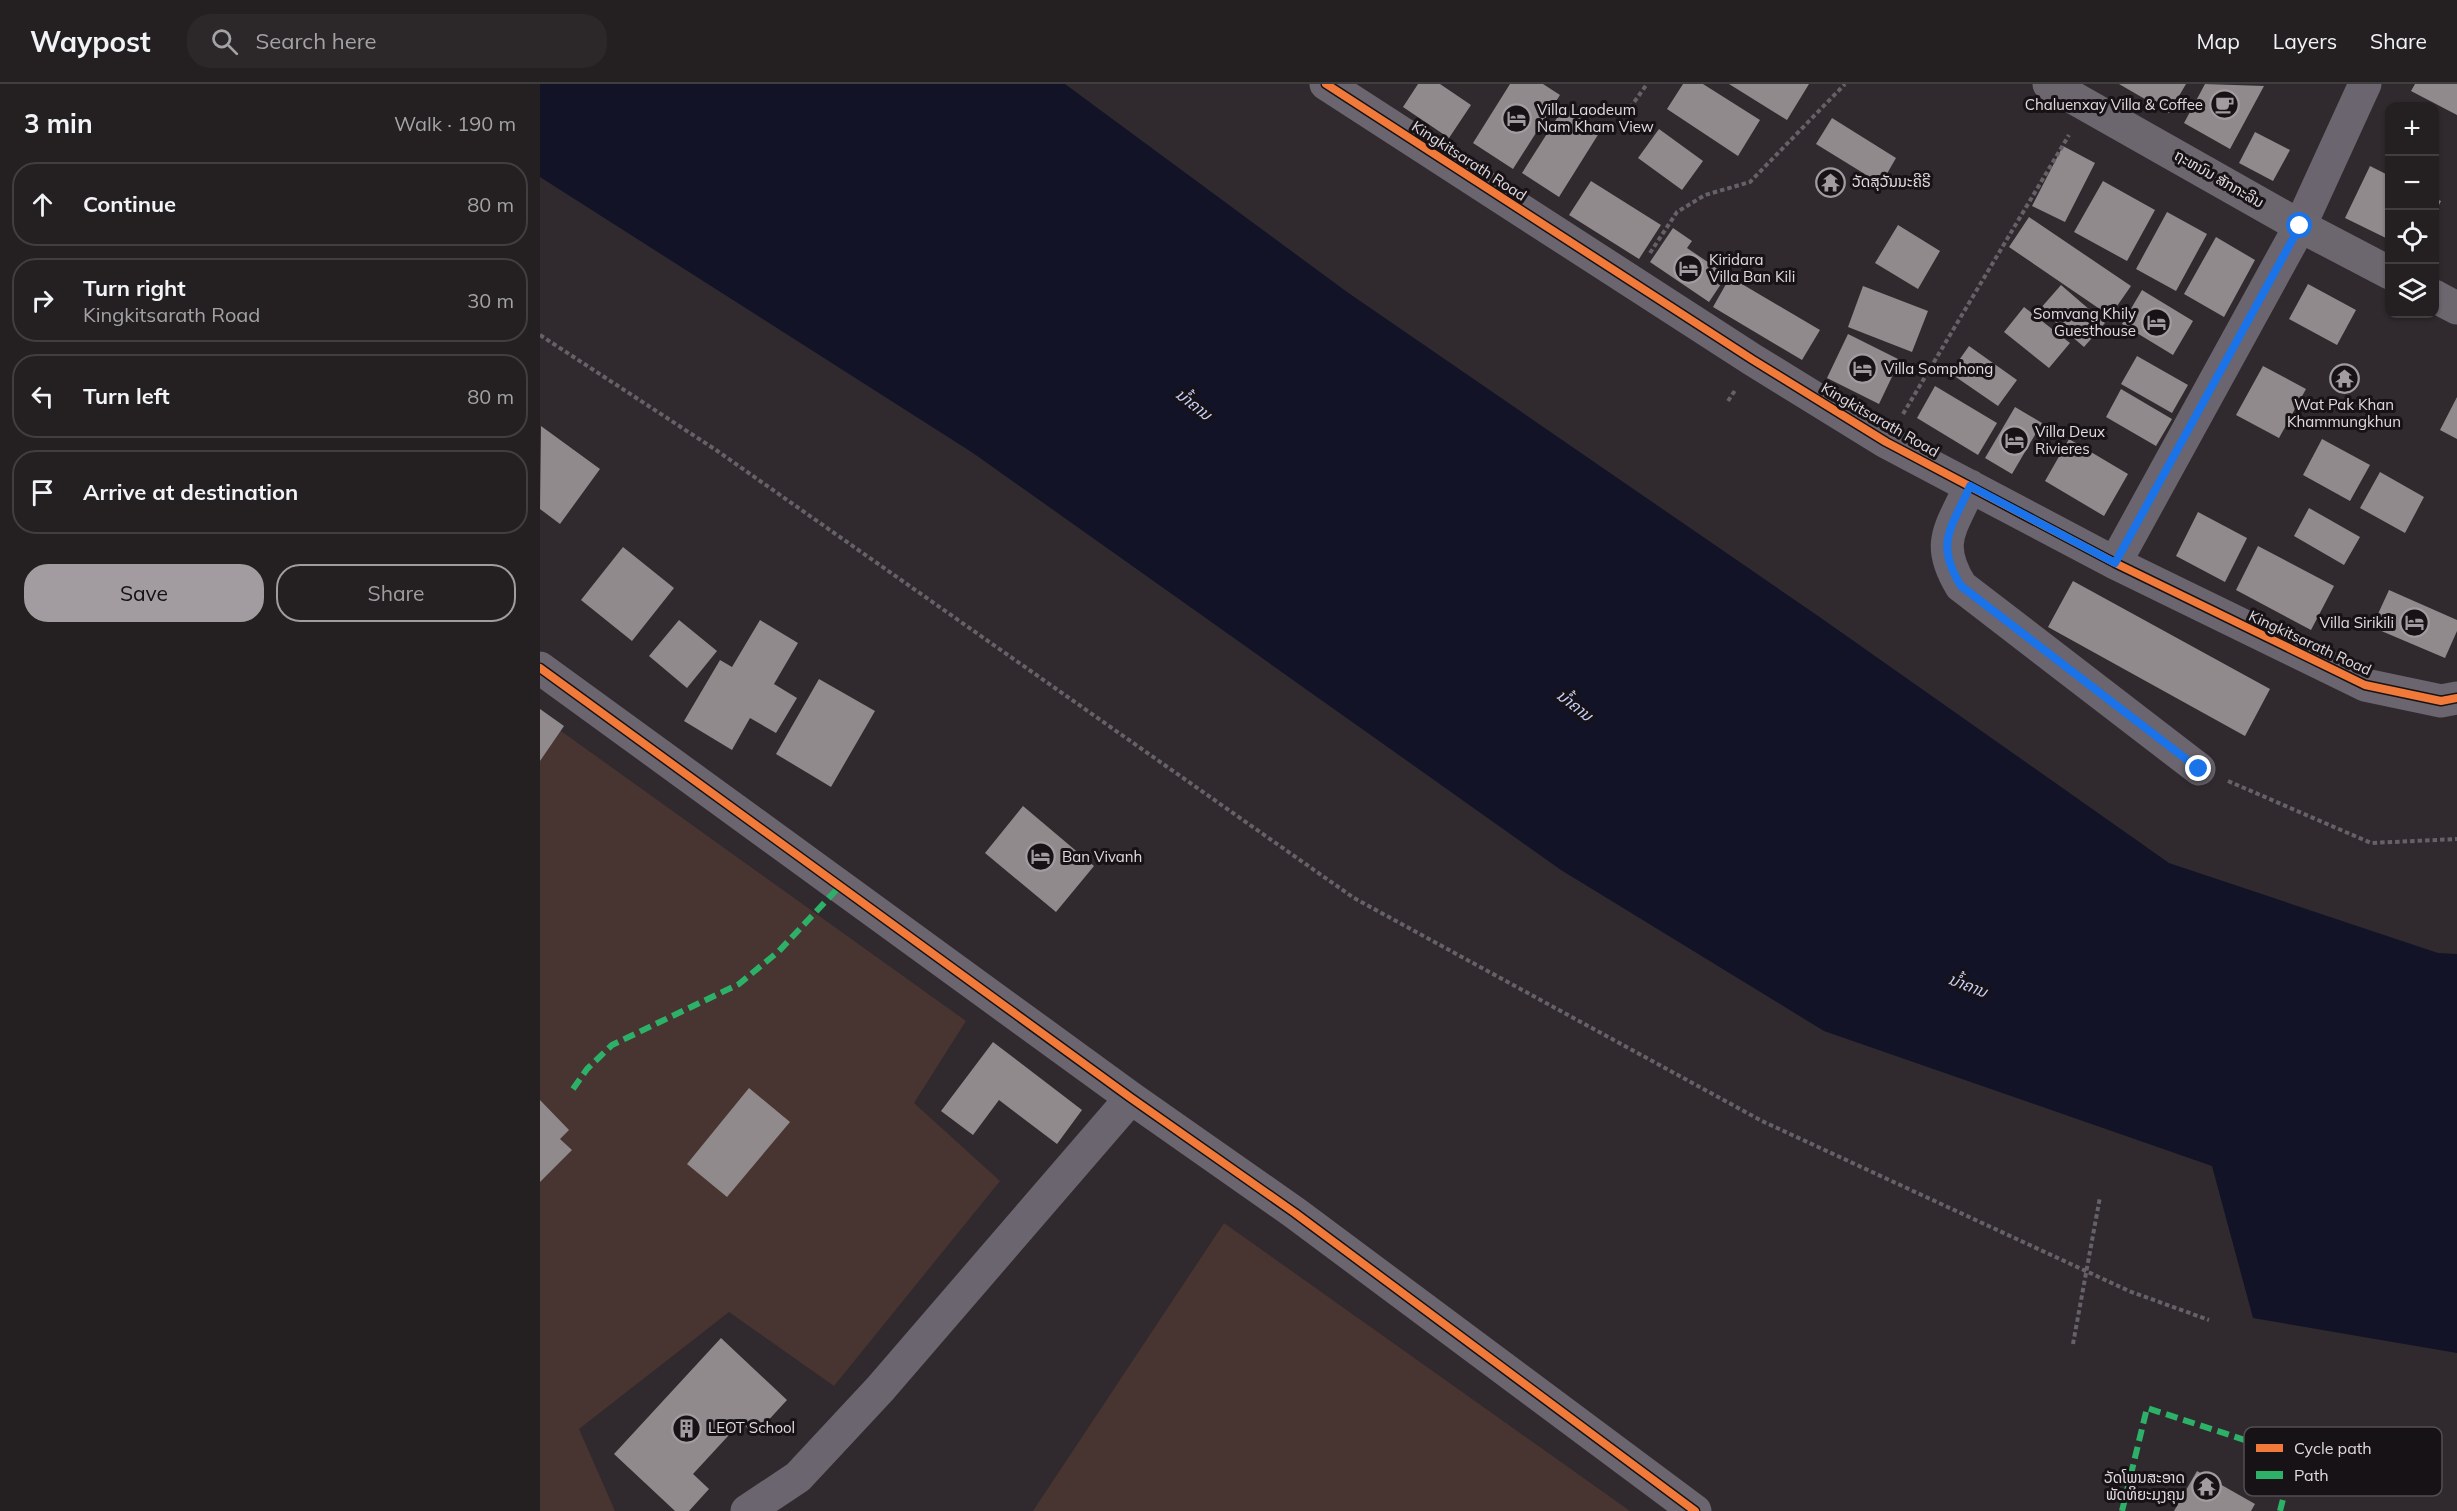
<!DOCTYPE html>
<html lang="en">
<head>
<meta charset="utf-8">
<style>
	:root { --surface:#242022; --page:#2c282a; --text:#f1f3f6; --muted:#a3a3a5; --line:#413e40; --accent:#a29ca0 }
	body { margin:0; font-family:Mulish,"Noto Sans Lao",sans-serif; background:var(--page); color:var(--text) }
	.controls { position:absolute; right:18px; top:18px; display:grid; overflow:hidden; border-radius:12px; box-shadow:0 2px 4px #0004 }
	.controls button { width:54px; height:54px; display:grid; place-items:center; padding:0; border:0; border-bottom:2px solid var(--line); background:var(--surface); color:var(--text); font:30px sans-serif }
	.stop { position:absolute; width:18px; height:18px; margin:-14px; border:4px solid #1a73e8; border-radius:50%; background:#fff }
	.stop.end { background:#1a73e8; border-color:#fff; box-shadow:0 2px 6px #0008 }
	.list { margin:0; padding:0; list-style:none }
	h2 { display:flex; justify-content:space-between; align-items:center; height:78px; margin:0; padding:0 24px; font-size:26px }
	h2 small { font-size:20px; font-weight:400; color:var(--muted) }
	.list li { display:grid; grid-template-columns:39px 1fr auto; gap:18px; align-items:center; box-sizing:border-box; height:84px; margin:0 12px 12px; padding:0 12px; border:2px solid var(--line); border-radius:24px }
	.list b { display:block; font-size:22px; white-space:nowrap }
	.list p { margin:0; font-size:20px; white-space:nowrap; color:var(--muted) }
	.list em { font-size:20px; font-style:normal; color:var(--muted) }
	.actions { display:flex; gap:12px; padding:18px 24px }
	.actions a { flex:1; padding:14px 0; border:2px solid var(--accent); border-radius:24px; text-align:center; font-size:21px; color:var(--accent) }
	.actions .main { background:var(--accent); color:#111 }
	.icon { flex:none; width:33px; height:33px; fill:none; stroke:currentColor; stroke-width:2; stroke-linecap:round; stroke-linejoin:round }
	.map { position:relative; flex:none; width:1917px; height:1427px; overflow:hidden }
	header { display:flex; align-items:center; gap:36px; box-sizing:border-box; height:84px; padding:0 30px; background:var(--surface); border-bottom:2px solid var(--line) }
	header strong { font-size:28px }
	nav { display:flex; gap:33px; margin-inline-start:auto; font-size:21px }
	.search { width:420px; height:54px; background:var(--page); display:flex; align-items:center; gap:15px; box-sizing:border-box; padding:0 21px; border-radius:24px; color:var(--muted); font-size:22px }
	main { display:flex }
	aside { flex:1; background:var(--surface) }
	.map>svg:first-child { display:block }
	.green { fill:#483430 }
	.water { fill:#121327 }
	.building { fill:#908a8c }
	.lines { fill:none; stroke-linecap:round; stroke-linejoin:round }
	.path { stroke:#656168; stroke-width:4; stroke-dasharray:4.5 3; stroke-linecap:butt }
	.minor { stroke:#6a656e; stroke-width:33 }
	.major { stroke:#6c666f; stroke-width:33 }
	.quiet { stroke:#2db169; stroke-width:6; stroke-dasharray:12 6; stroke-linecap:butt }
	.cycleway-casing { stroke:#171216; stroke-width:11 }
	.cycleway { stroke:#f17a3a; stroke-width:8 }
	.route { stroke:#1a73e8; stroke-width:8 }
	.labels { text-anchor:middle; stroke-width:6; stroke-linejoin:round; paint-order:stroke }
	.poi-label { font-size:15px; fill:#e0d9de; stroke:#171216; text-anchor:start }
	.street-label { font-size:15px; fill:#e0d9de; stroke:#171216 }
	.water-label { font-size:16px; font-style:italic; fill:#c6cff8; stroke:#171216 }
	.key { fill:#171216; stroke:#534e52; stroke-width:1.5 }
	.key-label { font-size:16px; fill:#e0d9de }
</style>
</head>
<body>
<header>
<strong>Waypost</strong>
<div class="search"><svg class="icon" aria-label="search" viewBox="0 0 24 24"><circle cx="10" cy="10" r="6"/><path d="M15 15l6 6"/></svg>Search here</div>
<nav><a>Map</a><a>Layers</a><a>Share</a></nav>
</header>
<main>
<aside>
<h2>3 min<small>Walk · 190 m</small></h2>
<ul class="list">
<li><svg class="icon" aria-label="ahead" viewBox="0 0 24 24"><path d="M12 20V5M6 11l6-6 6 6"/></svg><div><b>Continue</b></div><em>80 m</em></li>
<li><svg class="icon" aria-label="right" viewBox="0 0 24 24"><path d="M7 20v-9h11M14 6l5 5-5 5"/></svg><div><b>Turn right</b><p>Kingkitsarath Road</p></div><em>30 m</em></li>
<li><svg class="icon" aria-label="left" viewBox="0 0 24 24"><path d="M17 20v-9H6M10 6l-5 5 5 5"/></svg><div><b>Turn left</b></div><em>80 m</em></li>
<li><svg class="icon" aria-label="arrive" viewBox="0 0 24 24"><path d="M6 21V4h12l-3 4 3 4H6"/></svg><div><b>Arrive at destination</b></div></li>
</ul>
<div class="actions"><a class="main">Save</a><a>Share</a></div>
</aside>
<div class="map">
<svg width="1917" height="1427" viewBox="0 0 1917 1427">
	<rect width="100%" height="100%" fill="#302a2e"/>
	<path class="green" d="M0,632L426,937L374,1019L460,1097L294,1302L189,1228L39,1345L75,1427H0Z
		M684,1139L1090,1427H493Z"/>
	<path class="water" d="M0,0H525L807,208L1281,534L1629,779L1898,869L1917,870V1269L1713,1234L1672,1082L1284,947L1021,786L433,369L0,93Z"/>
	<path class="building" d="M878,0H900L931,21L909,54L863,23Z
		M970,0H1003L1020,11L973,85L933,59Z
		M1143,0H1163L1220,36L1198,72L1127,25Z
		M1189,0H1269L1247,36Z
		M1579,0H1646L1629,29Z
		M1665,0L1724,2L1690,65L1644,39Z
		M1875,0H1917V31L1871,7Z
		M1024,23L1061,46L1019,113L982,89Z
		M1292,34L1356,74L1341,100L1276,60Z
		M1119,45L1163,77L1142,106L1098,74Z
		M1715,48L1750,66L1733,97L1699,79Z
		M1523,62L1555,79L1525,138L1492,122Z
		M1830,82L1850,92V156L1805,134Z
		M1051,97L1121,141L1099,175L1029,131Z
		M1563,97L1615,126L1587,177L1534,148Z
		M1894,114L1901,117L1894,131Z
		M1627,128L1667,150L1636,207L1596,185Z
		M1489,133L1591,202L1570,232L1469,163Z
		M1358,141L1400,167L1378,205L1335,179Z
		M1133,144L1152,157L1147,164L1187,191L1169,218L1110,178Z
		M1676,153L1715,176L1684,233L1644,210Z
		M1190,193L1280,246L1262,276L1173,223Z
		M1768,200L1816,226L1797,261L1749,235Z
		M1521,201L1565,239L1544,263L1500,225Z
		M1323,202L1388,227L1372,268L1308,243Z
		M1602,206L1653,237L1633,271L1582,240Z
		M1484,223L1530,259L1509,284L1464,248Z
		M1308,250L1360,276L1339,320L1287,294Z
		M1429,262L1477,296L1458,322L1410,289Z
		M1597,272L1648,301L1632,329L1581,300Z
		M1723,282L1766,305L1739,354L1696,331Z
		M1395,302L1457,339L1438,371L1377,334Z
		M1581,305L1632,335L1616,362L1566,333Z
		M1917,313V355L1900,346Z
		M1475,323L1502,339L1472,390L1445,374Z
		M1,342L60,385L20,440L0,425Z
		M1529,355L1588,390L1564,432L1505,397Z
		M1782,355L1830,381L1810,417L1763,391Z
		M1840,388L1884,413L1865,449L1820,424Z
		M1769,424L1820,453L1804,481L1754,452Z
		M1658,428L1707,454L1685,498L1636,472Z
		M1718,462L1794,502L1771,546L1696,506Z
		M83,463L134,504L92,557L41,516Z
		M1533,497L1730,605L1705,652L1508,543Z
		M1849,506L1917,536V547L1905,574L1832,543Z
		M139,536L177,567L147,604L109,572Z
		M220,536L258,559L234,600L257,614L236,649L210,634L192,666L144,637L180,576L192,583Z
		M279,595L335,627L291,703L236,670Z
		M0,625L24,642L0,677Z
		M483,722L554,782L516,828L445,769Z
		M453,958L542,1026L517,1060L459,1016L433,1051L401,1027Z
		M209,1004L250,1038L187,1113L147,1080Z
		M0,1016L29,1046L20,1055L32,1066L0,1098Z
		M181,1254L247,1316L215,1351L201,1338L153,1390L169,1405L149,1427H135L74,1370Z
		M1657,1387L1715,1420L1711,1427H1634Z"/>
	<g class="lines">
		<path class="path" d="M1090,24L1107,0
			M1110,169L1137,128L1165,111L1210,98L1305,0
			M0,251L176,366L814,814L1222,1037L1589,1207L1669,1236
			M1188,317L1196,305
			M1363,330L1529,51
			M1688,697L1831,759L1917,755
			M1533,1260L1560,1113"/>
		<path class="minor" d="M786,0L1213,276L1346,358L1575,479L1825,601L1901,617L1917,614
			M1430,402C1412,444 1394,458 1421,502L1659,685
			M1575,479L1760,142L1825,0
			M0,584L591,1014L755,1129L1155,1427
			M207,1427L258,1393L340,1305L591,1014"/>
		<path class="major" d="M1509,0L1760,142L1850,189
			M1894,212L1917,224"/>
		<path class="quiet" d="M33,1005L47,985L72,961L199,900L239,867L301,801
			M1582,1427L1607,1324L1754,1372L1740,1427"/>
		<defs>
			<path id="cycleway" d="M786,0L1213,276L1346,358L1575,479L1825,601L1901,617L1917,614
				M0,584L591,1014L755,1129L1155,1427"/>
		</defs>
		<use href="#cycleway" class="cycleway-casing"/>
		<use href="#cycleway" class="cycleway"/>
	</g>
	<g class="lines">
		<path class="route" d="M1659,685L1421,502C1394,458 1412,444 1430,402L1575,479L1760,142"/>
	</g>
	<defs>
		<symbol id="cafe-ring" viewBox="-11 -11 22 22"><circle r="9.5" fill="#171216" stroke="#a29ca0" stroke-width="1.5"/><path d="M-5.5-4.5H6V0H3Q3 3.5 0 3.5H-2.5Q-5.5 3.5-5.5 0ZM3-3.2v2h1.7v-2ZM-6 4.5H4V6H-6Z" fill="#a29ca0"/></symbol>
		<symbol id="hotel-ring" viewBox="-11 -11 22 22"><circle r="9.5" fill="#171216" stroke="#a29ca0" stroke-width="1.5"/><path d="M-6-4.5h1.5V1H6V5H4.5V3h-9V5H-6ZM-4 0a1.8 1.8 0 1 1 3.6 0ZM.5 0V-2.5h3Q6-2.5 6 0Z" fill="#a29ca0"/></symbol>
		<symbol id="temple-ring" viewBox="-11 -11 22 22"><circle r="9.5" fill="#171216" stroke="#a29ca0" stroke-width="1.5"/><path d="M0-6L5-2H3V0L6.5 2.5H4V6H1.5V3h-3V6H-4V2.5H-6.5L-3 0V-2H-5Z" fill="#a29ca0"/></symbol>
		<symbol id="building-ring" viewBox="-11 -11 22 22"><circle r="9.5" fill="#171216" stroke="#a29ca0" stroke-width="1.5"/><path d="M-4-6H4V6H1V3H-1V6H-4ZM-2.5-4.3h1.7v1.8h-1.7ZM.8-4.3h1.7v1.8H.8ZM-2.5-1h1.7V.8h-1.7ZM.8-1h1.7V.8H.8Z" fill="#a29ca0"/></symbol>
	</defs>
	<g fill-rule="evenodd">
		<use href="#cafe-ring" x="1668" y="4" width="33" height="33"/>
		<use href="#hotel-ring" x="960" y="18" width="33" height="33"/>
		<use href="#temple-ring" x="1274" y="82" width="33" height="33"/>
		<use href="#hotel-ring" x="1132" y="168" width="33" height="33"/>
		<use href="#hotel-ring" x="1600" y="222" width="33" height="33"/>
		<use href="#hotel-ring" x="1306" y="268" width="33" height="33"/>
		<use href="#temple-ring" x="1788" y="278" width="33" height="33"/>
		<use href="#hotel-ring" x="1458" y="340" width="33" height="33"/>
		<use href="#hotel-ring" x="1858" y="522" width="33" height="33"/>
		<use href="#hotel-ring" x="484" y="756" width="33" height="33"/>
		<use href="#building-ring" x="130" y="1328" width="33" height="33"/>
		<use href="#temple-ring" x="1650" y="1386" width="33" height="33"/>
	</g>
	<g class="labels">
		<g class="poi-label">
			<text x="1663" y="26" text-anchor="end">Chaluenxay Villa &amp; Coffee</text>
			<text x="997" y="31">Villa Laodeum<tspan x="997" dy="17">Nam Kham View</tspan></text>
			<text x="1312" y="103">ວັດສຸວັນນະຄີຣີ</text>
			<text x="1169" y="181">Kiridara<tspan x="1169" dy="17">Villa Ban Kili</tspan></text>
			<text x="1596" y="235" text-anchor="end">Somvang Khily<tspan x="1596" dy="17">Guesthouse</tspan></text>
			<text x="1344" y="290">Villa Somphong</text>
			<text x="1804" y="326" text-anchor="middle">Wat Pak Khan<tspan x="1804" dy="17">Khammungkhun</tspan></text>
			<text x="1495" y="353">Villa Deux<tspan x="1495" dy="17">Rivieres</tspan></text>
			<text x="1854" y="544" text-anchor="end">Villa Sirikili</text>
			<text x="522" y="778">Ban Vivanh</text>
			<text x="168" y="1349">LEOT School</text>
			<text x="1645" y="1399" text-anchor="end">ວັດໂພນສະອາດ<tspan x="1645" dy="17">ພັດທິຍະມຸງຄຸນ</tspan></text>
		</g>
		<g class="street-label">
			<text transform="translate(929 77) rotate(33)" y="5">Kingkitsarath Road</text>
			<text transform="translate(1679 95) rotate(30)" y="5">ຖະຫນົນ ສັກກະລິນ</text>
			<text transform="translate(1340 336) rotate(30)" y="5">Kingkitsarath Road</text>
			<text transform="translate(1770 559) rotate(25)" y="5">Kingkitsarath Road</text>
		</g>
		<g class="water-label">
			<text transform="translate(654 320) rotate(38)" y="6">ນ້ຳຄານ</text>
			<text transform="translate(1035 621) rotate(38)" y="6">ນ້ຳຄານ</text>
			<text transform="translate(1428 901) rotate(21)" y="6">ນ້ຳຄານ</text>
		</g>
	</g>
	<rect x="1704" y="1343" width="198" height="69" rx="9" class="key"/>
	<rect x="1716" y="1360" width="27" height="8" fill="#f17a3a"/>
	<rect x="1716" y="1387" width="27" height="8" fill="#2db169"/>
	<g class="key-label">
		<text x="1754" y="1370">Cycle path</text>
		<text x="1754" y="1397">Path</text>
	</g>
</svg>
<div class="controls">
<button>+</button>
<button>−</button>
<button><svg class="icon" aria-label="locate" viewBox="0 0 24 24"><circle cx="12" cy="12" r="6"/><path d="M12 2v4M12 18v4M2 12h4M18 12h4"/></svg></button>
<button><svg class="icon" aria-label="layers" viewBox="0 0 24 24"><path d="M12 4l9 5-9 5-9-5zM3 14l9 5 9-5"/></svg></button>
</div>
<div class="stop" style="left:1760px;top:142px"></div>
<div class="stop end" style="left:1659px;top:685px"></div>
</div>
</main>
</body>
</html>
